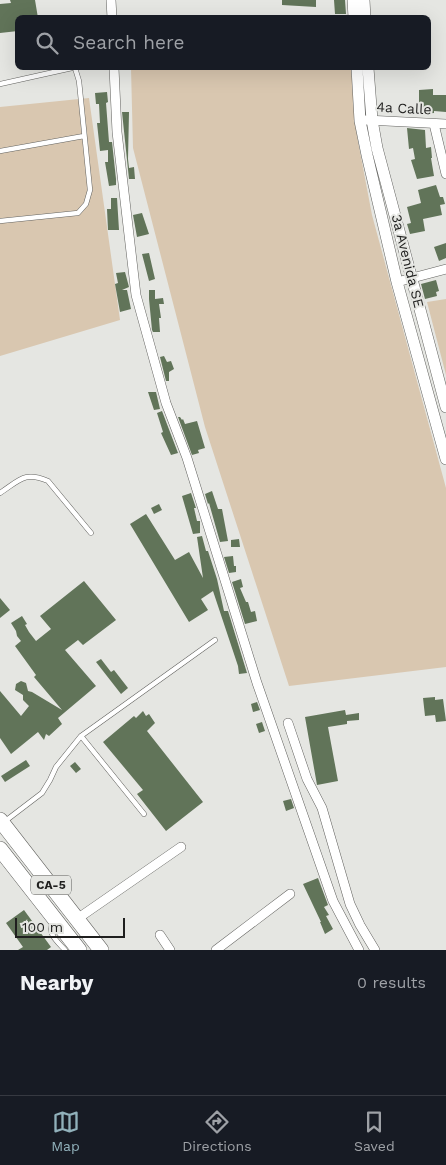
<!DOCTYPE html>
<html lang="en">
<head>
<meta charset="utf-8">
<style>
	:root { --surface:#171b24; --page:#20242c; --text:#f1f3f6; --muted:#9ea1a6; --line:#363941; --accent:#91b1bb }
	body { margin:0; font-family:"Work Sans",sans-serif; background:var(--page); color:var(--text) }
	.scale { position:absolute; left:15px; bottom:12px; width:110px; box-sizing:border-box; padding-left:5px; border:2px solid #1f1f1e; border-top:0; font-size:14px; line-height:18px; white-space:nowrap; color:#1f1f1e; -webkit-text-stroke:4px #e5e6e2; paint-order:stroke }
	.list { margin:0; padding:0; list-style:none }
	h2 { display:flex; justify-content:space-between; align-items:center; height:65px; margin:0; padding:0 20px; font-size:21px }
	h2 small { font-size:16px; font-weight:400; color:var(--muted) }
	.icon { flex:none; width:28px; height:28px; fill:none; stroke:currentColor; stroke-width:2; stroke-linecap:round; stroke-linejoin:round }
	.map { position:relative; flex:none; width:446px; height:950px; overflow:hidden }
	.search { position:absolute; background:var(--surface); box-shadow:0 5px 20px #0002; left:15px; right:15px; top:15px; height:55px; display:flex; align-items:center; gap:12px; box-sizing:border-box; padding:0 18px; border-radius:8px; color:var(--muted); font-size:19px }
	.sheet { height:145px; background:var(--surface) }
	nav { display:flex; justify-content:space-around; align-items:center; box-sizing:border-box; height:70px; border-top:1px solid var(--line); background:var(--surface); font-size:14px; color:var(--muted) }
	nav a { display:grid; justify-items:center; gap:2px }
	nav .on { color:var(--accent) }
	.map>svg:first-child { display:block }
	.green { fill:#d9c7b0 }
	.building { fill:#617459 }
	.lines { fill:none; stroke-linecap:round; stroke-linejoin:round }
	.lane-casing { stroke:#62625f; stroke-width:5.5 }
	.street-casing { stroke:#62625f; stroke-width:10 }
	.secondary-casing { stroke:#62625f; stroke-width:12 }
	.highway-casing { stroke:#62625f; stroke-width:16 }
	.lane { stroke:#fff; stroke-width:4.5 }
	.street { stroke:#fff; stroke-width:9 }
	.secondary { stroke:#fff; stroke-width:11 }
	.highway { stroke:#fff; stroke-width:15 }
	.labels { text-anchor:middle; stroke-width:4; stroke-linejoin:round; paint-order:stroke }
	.shield { fill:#e5e6e2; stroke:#5a5b59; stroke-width:1 }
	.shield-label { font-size:12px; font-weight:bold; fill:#1f1f1e }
	.street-label { font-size:14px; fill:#1f1f1e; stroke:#e5e6e2 }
</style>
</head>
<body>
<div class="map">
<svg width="446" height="950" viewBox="0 0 446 950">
	<rect width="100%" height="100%" fill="#e5e6e2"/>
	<path class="green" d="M131,68H351L357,136L372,215L446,488V667L289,686L205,427L133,148Z
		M89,98L120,320L0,356V107Z
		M446,299V375L427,302Z"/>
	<path class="building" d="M10,0H35L38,18H18V31L0,33V4L11,3Z
		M282,0H316V7L282,5Z
		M334,0H345L346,14H335Z
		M433,89V95H446V112L434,111V113L419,114V90Z
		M107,92L108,102L106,103L109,142H112L116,179V185L109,186L105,162H108V150L100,151L97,123H100L99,104H96L95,93Z
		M122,112H129L128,159L129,168L134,167L135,179H129Z
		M407,128L425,130L426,148L431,147L432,158H431L434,176L417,179L411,160L415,159L413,148L409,149Z
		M436,185L440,197H443L445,204L440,205L442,215L423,219L425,231L410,234L407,224L411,223L407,207L421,203L418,190Z
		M111,198H117L119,230H108L107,209H111Z
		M142,213L149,234L137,237L133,215Z
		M446,243V258L439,261L434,247Z
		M149,253L155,279L149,281L142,254Z
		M125,272L129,287L122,290H127L131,309L120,312L115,284L118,283L116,273Z
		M436,280L439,291L436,292L437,296L425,299L421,284Z
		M149,290H155V299L163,298L164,304H159L161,318H159L160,332H153L152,330L149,299Z
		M164,356L167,362L171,361L174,369L169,372V381H166L160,357Z
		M148,392H156L160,409L154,410Z
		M162,411L178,453L171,455L161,433L163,432L157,413Z
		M178,417H180L182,420L183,419L185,424L197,421L205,448L198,450L199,453L192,455Z
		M212,491L218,509H222L228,541L220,542L209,503L208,504L205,494Z
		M191,493L196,508H194L197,521H200V533L193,534L182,496Z
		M159,504L162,510L154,514L151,508Z
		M146,514L175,560L189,552L203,578L197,537L202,536L206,551H208L217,579L224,611H228L247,673L239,674L238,666L213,591L201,599L208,610L189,622L130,524Z
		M239,539L240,547H231V540Z
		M233,556L234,566H236V572L229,573L224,557Z
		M241,579L243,587L240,588L246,602H248L251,612L255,611L257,621L245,624L232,582Z
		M84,581L116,620L83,645L78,640L65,650L96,686L58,718L62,724L49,736L46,734L44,740L38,732L11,754L0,738V691L21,716L29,706L23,700V695L15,690L16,684L21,681L26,683L28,691L32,692L62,710L34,677L36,675L15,646L21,641L17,636L16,631L11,623L22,616L27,624L25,625L29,632L36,641L51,629L40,616Z
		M0,598L10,610L0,618Z
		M101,659L111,672L114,670L128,688L121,694L96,662Z
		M435,697V700L443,699L446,721L436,722L435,715L425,716L423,698Z
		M257,702L260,710L253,712L251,704Z
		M345,710L346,715L359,713V720L347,721V724L328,727L338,781L317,785L305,717Z
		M143,711L146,716L149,714L155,723L147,731L203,802L166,831L137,794L143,790L103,742L134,716L136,718Z
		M262,722L265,731L259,733L256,724Z
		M26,760L30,766L5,782L1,776Z
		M75,762L81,769L76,773L70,766Z
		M291,799L294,808L286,811L283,801Z
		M318,878L328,905L324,907L329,915L326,916L333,929L325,934L320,922H321L303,884Z
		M24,910L51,947L47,950H18L23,947L6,923Z"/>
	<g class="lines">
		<defs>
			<path id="lane" d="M0,84L72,68
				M0,151L84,136
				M0,221L78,213L86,204L90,190L79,81L75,68
				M0,493C20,480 24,471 48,481L91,533
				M81,736L144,814
				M4,822L42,793L50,780L56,767L81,736L215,640
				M53,922C47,934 57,941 65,950"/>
			<path id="street" d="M111,0L112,18
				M114,68L117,132L136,295L166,403L187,458L257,683L333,901L359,950
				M366,120L446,124
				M434,124L446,174
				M397,282L446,269
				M288,723L307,779L322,808L350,904L360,925L375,950
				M77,919L181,847
				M160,935L170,950
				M216,950L290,894"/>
			<path id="secondary" d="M353,0L354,18
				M364,0L365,18
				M357,68L360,121L367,155L397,282L446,459
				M368,68L372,120L377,148L446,407"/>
			<path id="highway" d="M0,820L101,950
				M0,849L79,950"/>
		</defs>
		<use href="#lane" class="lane-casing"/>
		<use href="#street" class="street-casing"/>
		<use href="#secondary" class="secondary-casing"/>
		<use href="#highway" class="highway-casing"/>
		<use href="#lane" class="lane"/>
		<use href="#street" class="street"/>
		<use href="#secondary" class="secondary"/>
		<use href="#highway" class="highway"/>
	</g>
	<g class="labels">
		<rect class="shield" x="31" y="875.5" width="40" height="19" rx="4"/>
		<g class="shield-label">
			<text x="51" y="889">CA-5</text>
		</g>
		<g class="street-label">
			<text transform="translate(404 108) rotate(3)" y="5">4a Calle</text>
			<text transform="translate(408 261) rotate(76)" y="5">3a Avenida SE</text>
		</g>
	</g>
</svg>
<div class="scale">100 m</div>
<div class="search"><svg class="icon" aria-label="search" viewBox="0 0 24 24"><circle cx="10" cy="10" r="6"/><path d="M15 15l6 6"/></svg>Search here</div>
</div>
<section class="sheet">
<h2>Nearby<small>0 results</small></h2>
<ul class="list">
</ul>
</section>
<nav>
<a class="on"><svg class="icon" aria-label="map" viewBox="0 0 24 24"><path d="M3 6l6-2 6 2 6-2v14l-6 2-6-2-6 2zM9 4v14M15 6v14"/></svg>Map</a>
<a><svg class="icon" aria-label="directions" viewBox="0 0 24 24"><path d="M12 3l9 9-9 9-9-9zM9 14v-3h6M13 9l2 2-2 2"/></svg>Directions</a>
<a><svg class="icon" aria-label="saved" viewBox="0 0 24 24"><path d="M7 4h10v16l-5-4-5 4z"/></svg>Saved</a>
</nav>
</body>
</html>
